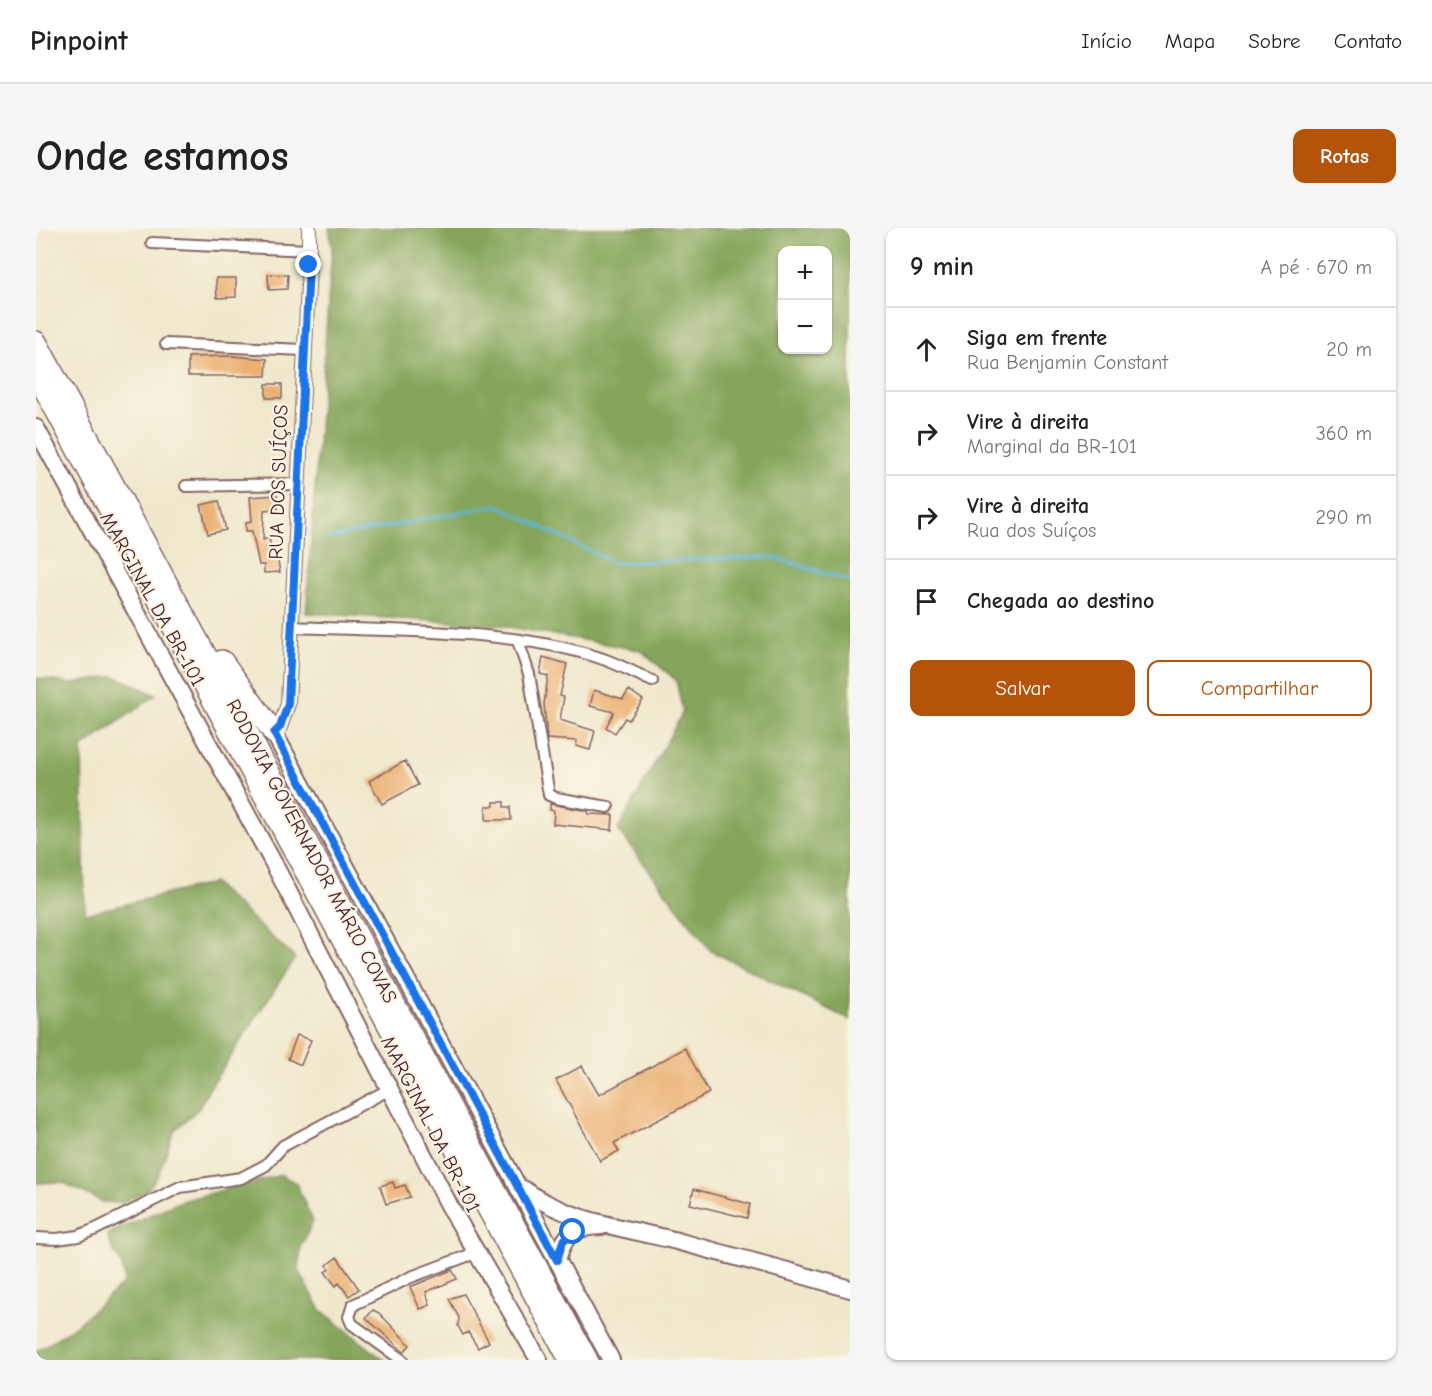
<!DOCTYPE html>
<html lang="pt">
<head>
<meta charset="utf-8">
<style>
	:root { --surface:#fff; --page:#f6f6f6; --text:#222; --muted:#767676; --line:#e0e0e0; --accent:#b45309 }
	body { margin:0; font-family:"Comic Neue",sans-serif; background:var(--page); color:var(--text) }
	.controls { position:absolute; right:18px; top:18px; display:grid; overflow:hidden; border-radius:12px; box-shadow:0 2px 4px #0004 }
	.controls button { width:54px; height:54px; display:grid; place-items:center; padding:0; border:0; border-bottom:2px solid var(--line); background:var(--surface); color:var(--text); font:30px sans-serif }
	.stop { position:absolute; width:18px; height:18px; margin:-14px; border:4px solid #1a73e8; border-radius:50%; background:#fff }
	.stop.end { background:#1a73e8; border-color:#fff; box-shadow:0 2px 6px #0008 }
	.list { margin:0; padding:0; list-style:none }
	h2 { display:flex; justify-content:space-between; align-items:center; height:78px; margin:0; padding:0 24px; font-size:26px }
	h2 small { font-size:20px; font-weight:400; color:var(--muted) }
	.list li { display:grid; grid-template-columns:39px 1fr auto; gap:18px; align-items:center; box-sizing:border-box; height:84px; padding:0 24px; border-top:2px solid var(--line) }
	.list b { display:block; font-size:22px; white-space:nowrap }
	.list p { margin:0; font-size:20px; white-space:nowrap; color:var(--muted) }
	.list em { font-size:20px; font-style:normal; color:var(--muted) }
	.actions { display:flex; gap:12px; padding:18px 24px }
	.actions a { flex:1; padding:14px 0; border:2px solid var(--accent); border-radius:12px; text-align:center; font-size:21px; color:var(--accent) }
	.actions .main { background:var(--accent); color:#fff }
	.icon { flex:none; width:33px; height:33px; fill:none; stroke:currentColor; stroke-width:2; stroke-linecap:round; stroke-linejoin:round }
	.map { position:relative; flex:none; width:814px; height:1132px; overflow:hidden; border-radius:12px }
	header { display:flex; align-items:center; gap:36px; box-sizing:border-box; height:84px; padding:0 30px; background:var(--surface); border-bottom:2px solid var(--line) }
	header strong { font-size:28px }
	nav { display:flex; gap:33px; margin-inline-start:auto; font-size:21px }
	.intro { display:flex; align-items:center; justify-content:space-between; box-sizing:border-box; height:144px; padding:0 36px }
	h1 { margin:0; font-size:42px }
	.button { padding:15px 27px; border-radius:12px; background:var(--accent); color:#fff; font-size:21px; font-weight:700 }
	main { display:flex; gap:36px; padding:0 36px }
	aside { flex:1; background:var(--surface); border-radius:12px; box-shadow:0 2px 4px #0004 }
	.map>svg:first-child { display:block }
	.forest { fill:#84a55a; stroke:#676242; stroke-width:1.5; fill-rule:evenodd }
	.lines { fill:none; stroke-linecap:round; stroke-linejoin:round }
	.stream { stroke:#58b6d6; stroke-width:3 }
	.building { fill:#ebb072 }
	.minor-casing { stroke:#846563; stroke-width:14 }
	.tertiary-casing { stroke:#846563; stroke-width:16 }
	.secondary-casing { stroke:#846563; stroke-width:20 }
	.motorway-casing { stroke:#846563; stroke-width:24 }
	.minor { stroke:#fff; stroke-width:10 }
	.tertiary { stroke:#fff; stroke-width:14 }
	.secondary { stroke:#fff; stroke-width:16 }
	.motorway { stroke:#fff; stroke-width:21 }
	.route { stroke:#1a73e8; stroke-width:8 }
	.labels { text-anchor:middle; stroke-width:4.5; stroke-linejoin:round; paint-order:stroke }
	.street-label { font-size:20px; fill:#4a1f2b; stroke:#fcf5e5 }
</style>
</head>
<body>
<header>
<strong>Pinpoint</strong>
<nav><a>Início</a><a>Mapa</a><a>Sobre</a><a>Contato</a></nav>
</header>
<div class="intro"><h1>Onde estamos</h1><a class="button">Rotas</a></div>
<main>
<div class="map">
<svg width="814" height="1132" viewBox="0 0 814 1132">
	<rect width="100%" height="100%" fill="#fcf5e5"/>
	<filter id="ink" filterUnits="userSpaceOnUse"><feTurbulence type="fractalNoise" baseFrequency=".0167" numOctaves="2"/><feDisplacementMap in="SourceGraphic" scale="12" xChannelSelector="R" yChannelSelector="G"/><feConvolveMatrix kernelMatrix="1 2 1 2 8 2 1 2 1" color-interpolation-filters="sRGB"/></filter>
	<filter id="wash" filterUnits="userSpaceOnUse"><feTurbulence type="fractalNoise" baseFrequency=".008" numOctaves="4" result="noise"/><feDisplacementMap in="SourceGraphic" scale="24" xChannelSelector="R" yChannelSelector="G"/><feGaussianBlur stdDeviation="1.35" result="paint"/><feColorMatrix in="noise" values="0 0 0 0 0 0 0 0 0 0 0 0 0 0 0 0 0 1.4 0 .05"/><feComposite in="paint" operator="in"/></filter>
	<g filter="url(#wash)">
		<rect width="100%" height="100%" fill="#efe8cc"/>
		<path class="forest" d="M293,0H814V792L675,723L582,602L647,484L640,452L604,422L462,397L270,385L296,20ZM746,22H792V122H746Z
			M78,448L120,467L46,520L49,686L177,655L259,730L173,861L163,880L138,903L122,947L111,963L85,975L67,974L26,954L0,955V450L36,456Z
			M245,947L260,955L277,994L265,1018L263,1043L285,1082L348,1132H0V1124L40,1097L88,1055C89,1028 73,1026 72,1006L145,973Z"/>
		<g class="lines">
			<path class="stream" d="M293,310L461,277L578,335L736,329L814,353"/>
		</g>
		<g id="blocks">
			<path class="building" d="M232,46L252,47L251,61L233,62Z
				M180,50H200V69L181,70Z
				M196,128L231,131L230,148H152V129Z
				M230,156H246V170H230Z
				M241,267L242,281L228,282L227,312L233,310L236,324L240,323L244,344L228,345V337H223L216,303H210V294L216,293L214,269Z
				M183,273L190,302L172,306L165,277Z
				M507,429L531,436L524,468L528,469L524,492L559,503L554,522L540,518L541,513L511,511L508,476L512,448L504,446Z
				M558,462L587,471L593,462L607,472L593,492L589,490L579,505L570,499L578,484L554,478Z
				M369,533L382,557L346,576L333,553Z
				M458,574H468V579H474L475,592H450V578H458Z
				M514,576L552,583V586L577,587L576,602L517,596L518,583L514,582Z
				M261,807L275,812L265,837L252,831Z
				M649,820L673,865L578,915L583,923L564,933L520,852L546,838L563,867Z
				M357,954L359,960L369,957L374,969L350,976L344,958Z
				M658,961L714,976L711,990L654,976Z
				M301,1029L323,1061L313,1068L303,1055L300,1058L289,1044L293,1041L291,1037Z
				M416,1042L421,1051L390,1064L394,1077L384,1081L374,1059Z
				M427,1066L453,1114L442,1120L432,1104L427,1107L422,1098L423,1090L413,1071Z
				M337,1082L343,1085L374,1117L368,1124L330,1090Z"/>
		</g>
	</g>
	<g filter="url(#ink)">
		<use href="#blocks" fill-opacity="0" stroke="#846563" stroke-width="1.5"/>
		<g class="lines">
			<defs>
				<path id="minor" d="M116,15L274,22
					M130,116L268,122
					M150,258L261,256
					M256,399C352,403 480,400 570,432C586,438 601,446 616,453
					M482,413L493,446L513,567L520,570L572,579
					M0,1010L21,1011L42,1008L60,1001L144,959L205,950L230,937L247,918L352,862
					M366,1132L316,1096L313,1089L317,1077L375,1049L439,1025"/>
				<path id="tertiary" d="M238,505L244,499L252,476L273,37V0"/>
				<path id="secondary" d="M0,200L238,636L413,977L503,1132
					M238,505L575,1132
					M487,961C529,992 583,999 633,1011C693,1027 754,1043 814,1061
					M521,1032C529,1004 538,999 566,998"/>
				<path id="motorway" d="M0,114L551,1132
					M0,145L534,1132
					M186,433L238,505"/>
			</defs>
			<use href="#minor" class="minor-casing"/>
			<use href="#tertiary" class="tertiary-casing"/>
			<use href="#secondary" class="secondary-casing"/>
			<use href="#motorway" class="motorway-casing"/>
			<use href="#minor" class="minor"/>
			<use href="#tertiary" class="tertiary"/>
			<use href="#secondary" class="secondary"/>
			<use href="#motorway" class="motorway"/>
		</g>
	</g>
	<g class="lines" filter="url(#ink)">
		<path class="route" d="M273,37L252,476L244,499L238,505L521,1032L527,1013L537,1004"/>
	</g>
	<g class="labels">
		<g class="street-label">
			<text transform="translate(242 254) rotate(-88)" y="7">RUA DOS SUÍÇOS</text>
			<text transform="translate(117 371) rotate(61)" y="7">MARGINAL DA BR-101</text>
			<text transform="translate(276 623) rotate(62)" y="7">RODOVIA GOVERNADOR MÁRIO COVAS</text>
			<text transform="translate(395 896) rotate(63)" y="7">MARGINAL DA BR-101</text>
		</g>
	</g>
</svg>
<div class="controls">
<button>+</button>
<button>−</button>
</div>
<div class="stop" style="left:537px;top:1004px"></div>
<div class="stop end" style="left:273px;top:37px"></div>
</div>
<aside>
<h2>9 min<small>A pé · 670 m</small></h2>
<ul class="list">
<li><svg class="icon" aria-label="ahead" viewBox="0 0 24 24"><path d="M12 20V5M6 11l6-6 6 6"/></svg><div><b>Siga em frente</b><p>Rua Benjamin Constant</p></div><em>20 m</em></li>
<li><svg class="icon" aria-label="right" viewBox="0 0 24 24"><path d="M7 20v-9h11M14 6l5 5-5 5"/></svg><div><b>Vire à direita</b><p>Marginal da BR-101</p></div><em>360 m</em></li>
<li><svg class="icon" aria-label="right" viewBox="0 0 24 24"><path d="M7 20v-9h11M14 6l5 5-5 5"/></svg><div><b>Vire à direita</b><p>Rua dos Suíços</p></div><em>290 m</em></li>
<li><svg class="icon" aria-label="arrive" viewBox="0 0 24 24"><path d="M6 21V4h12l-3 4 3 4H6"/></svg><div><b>Chegada ao destino</b></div></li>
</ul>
<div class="actions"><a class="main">Salvar</a><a>Compartilhar</a></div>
</aside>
</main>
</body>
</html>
